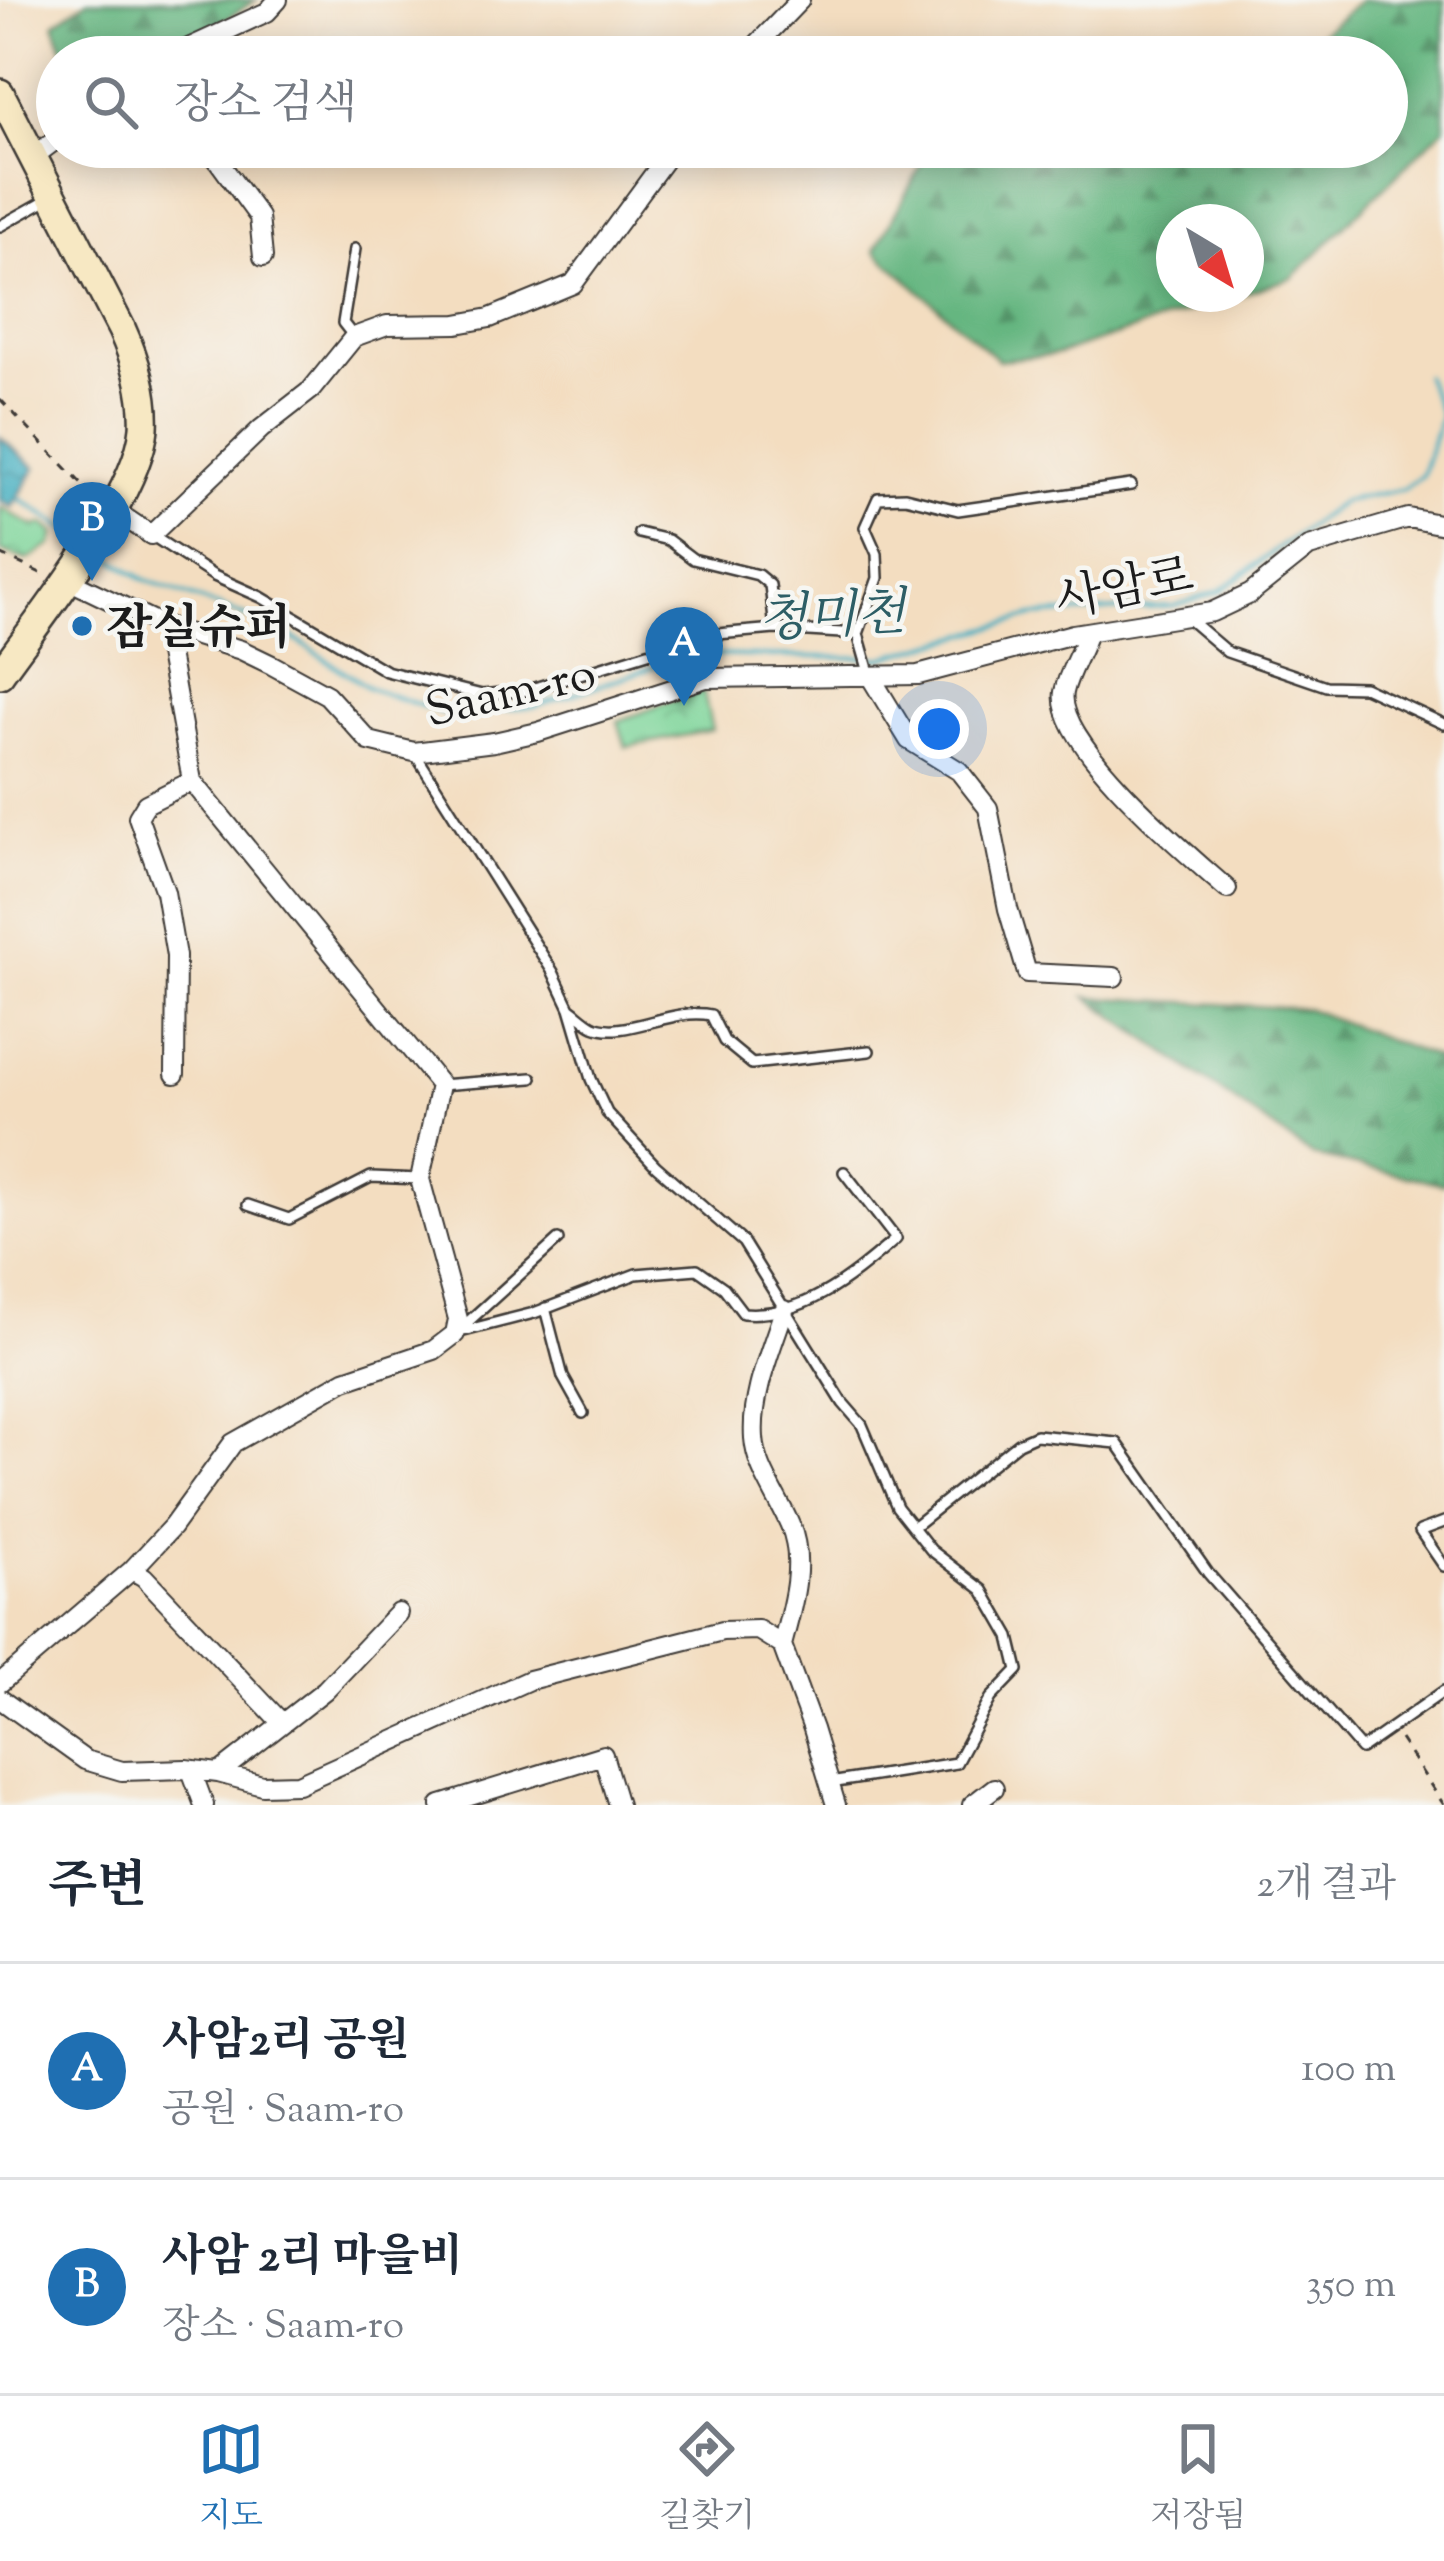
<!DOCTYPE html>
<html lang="ko">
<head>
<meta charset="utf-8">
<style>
	:root { --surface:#fff; --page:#f6f6f7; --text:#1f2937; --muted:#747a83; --line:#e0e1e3; --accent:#1f6fb2 }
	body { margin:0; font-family:"Sorts Mill Goudy","Noto Serif KR",serif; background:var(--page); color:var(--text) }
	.compass { position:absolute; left:1156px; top:204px; width:108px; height:108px; border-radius:50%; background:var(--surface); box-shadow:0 6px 30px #0003; rotate:142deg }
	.you { position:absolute; left:939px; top:729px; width:42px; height:42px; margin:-30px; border:9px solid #fff; border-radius:50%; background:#1a73e8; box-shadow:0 0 0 18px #1a73e833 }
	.badge { display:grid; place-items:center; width:78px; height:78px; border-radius:50%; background:var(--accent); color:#fff; font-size:39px; font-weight:700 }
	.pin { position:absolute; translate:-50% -99px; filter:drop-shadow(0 3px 6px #0008) }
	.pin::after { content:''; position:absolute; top:63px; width:42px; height:36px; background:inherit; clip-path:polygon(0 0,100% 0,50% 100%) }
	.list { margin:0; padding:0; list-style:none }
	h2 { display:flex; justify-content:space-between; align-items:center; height:156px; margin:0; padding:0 48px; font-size:51px }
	h2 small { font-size:39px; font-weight:400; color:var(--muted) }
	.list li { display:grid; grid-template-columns:78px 1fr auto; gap:36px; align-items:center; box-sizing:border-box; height:216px; padding:0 48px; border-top:3px solid var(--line) }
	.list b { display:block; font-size:45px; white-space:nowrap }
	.list p { margin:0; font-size:39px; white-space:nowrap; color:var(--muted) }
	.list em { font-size:39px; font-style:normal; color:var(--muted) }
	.icon { flex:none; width:66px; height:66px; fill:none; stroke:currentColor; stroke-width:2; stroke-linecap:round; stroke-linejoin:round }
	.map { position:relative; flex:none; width:1444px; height:1805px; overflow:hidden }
	.search { position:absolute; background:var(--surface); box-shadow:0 6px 30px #0003; left:36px; right:36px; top:36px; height:132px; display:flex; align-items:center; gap:30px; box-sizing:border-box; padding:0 42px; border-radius:66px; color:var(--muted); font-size:45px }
	.sheet { height:588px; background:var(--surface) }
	nav { display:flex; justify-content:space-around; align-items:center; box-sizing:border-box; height:168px; border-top:3px solid var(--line); background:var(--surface); font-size:33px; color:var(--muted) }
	nav a { display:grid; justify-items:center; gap:6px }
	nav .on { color:var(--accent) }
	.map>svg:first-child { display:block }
	.forest { fill:url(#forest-firs); stroke:#40694e; stroke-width:3 }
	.park { fill:url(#park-crowns); stroke:#4c785a; stroke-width:3 }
	.water { fill:url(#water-ripples); stroke:#2f656e; stroke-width:3 }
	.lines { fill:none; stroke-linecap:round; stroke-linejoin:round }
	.stream { stroke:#42aec0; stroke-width:4.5 }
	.lane-casing { stroke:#3c3935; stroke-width:14 }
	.street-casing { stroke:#3c3935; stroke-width:22 }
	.secondary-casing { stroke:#3c3935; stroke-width:32 }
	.path { stroke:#3c3935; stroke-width:3; stroke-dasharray:9 9; stroke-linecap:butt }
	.lane { stroke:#fff; stroke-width:9 }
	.street { stroke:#fff; stroke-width:18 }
	.secondary { stroke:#f7e8c3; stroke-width:27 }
	.poi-dot { fill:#1f6fb2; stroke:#f6f6f2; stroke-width:4.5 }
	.labels { text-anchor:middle; stroke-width:9; stroke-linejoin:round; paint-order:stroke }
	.street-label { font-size:48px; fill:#1c1c1c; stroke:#f6f6f2 }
	.poi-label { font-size:48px; font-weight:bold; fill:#1c1c1c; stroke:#f6f6f2; text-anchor:start }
	.water-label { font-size:51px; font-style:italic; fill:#2d5e66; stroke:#f6f6f2 }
</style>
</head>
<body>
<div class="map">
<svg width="1444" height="1805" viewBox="0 0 1444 1805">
	<defs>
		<pattern id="forest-firs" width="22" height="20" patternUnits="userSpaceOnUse" patternTransform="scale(3)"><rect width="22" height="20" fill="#65b680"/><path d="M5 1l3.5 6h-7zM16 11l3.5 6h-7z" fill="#529368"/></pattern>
		<pattern id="park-crowns" width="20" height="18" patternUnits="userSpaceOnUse" patternTransform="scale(3)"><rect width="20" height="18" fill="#7cd498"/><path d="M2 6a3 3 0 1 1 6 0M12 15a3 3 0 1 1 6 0" fill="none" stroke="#6bb582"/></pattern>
		<pattern id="water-ripples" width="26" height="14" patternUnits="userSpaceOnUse" patternTransform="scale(3)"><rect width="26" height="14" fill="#42aec0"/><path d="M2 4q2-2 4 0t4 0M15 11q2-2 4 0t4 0" fill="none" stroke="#368d9b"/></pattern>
	</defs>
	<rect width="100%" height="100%" fill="#f6f6f2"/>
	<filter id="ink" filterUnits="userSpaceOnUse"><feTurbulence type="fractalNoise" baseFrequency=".00833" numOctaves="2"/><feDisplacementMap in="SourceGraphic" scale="24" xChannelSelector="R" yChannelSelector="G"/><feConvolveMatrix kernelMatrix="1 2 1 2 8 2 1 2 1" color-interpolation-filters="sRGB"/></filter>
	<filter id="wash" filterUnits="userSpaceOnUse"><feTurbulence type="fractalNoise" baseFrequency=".004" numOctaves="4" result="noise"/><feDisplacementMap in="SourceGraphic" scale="48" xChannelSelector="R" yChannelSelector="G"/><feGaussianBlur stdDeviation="2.7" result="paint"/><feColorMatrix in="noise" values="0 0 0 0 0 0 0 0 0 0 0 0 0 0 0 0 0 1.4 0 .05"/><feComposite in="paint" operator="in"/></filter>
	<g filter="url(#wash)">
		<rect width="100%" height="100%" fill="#f3ddc0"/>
		<path class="forest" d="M88,0H256L167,57H66L54,23Z
			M1361,0H1444V128L1292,278L1246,293V222H1174V294H1243L1059,354L998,360L875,251L931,147H1387V57H1291Z
			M1087,997L1308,1009L1444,1061V1184L1313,1156Z"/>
		<path class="park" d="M0,507L33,526L44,524L55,533L52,545L27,560L0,551Z
			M703,690L712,730L626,747L618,721Z"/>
		<path class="water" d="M0,437L36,468L12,507L0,501Z"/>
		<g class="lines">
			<path class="stream" d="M20,499L81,539
				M100,551L143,579L280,629L369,688L446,714L534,707L690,655L881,658L1033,616L1175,606L1220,591L1343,501L1404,489L1422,475L1441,415L1425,376"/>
		</g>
	</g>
	<g filter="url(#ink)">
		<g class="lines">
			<defs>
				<path id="lane" d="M0,226L48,199
					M354,337L343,323L355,249
					M639,533L668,540L693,559L758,575L770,585L775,629
					M151,535L214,576L261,597L386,671L482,695L528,690L706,635L775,629L858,634
					M1186,617L1227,652L1326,686L1364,687L1444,724
					M870,676L858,634L878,578L877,554L865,527L878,498L905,497L958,510L1131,485
					M414,752L553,972L570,1008L591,1079L607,1113L656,1166L743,1242L843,1403L862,1425L897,1507L931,1550L983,1590L1010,1637L1018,1670L991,1698L956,1763L830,1783
					M570,1008C577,1013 586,1022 594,1026C625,1039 671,1007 711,1015L724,1041L752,1064L869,1051
					M440,1085L532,1078
					M248,1205L289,1219L371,1177L420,1179
					M545,1308L563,1377L583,1413
					M459,1330L558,1240
					M456,1333L534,1313L636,1274L697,1269L724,1288L743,1313C805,1318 852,1276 896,1239L844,1172
					M1444,1522L1420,1531L1444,1566
					M913,1527L1018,1443L1036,1435L1117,1443L1208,1573L1361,1749L1444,1691"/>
				<path id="street" d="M169,57L267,12L278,0
					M745,57L800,0
					M208,147L259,217L263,257
					M33,157L57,139
					M112,509L151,535L261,429L311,390L354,337L387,325L457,324L490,318L573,284L674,147
					M66,579L164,626L241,650L272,665L327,695L369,741L414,752L494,742L538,732L706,678L918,675L1073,634L1212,612L1250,594L1309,547L1408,518L1444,525
					M1088,632C1082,652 1068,672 1064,692C1055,744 1190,856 1227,889
					M870,676L909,740L959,771L988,808L1008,909L1027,973L1114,977
					M175,1074L176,956L165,892L138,817L146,804L192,781
					M132,1570L144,1577L281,1722
					M782,1645C792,1608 806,1562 790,1525C778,1496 756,1469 754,1438C751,1394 771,1351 784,1310
					M0,1683L132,1570L172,1527L233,1443L345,1380L434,1350L455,1334L458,1319L420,1179L440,1085L192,781L164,626
					M0,1699L85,1760L122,1771L186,1769L218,1773L262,1785L298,1784L529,1680L722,1631L758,1630L782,1645L813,1729L836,1805
					M191,1770L204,1805
					M219,1773L325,1690L398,1613
					M441,1805L603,1755L618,1805
					M972,1805L994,1788"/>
				<path id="secondary" d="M0,93L122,330C136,361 146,394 144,428C138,497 41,616 0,674"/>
			</defs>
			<use href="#lane" class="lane-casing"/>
			<use href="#street" class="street-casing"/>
			<use href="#secondary" class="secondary-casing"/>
			<path class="path" d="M0,399L96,499
				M0,554L47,576
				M1400,1739L1444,1805"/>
			<use href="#lane" class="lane"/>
			<use href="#street" class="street"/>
			<use href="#secondary" class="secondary"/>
		</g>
	</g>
	<circle class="poi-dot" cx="82" cy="626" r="12"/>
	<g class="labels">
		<g class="street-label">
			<text transform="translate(1124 586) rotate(-11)" y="17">사암로</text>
			<text transform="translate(510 690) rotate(-13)" y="17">Saam-ro</text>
		</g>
		<g class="poi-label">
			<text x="106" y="643">잠실슈퍼</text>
		</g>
		<g class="water-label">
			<text transform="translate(832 614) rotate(-3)" y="18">청미천</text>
		</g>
	</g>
</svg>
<svg class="compass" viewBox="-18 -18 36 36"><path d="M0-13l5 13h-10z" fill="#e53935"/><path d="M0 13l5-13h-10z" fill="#747a83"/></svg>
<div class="you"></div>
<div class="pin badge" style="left:684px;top:706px">A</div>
<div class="pin badge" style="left:92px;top:581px">B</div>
<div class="search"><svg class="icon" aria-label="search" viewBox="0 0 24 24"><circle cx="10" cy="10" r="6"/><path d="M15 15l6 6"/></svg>장소 검색</div>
</div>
<section class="sheet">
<h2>주변<small>2개 결과</small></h2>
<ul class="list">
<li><span class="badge">A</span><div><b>사암2리 공원</b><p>공원 · Saam-ro</p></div><em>100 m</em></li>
<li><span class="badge">B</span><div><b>사암 2리 마을비</b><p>장소 · Saam-ro</p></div><em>350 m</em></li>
</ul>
</section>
<nav>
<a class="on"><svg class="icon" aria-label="map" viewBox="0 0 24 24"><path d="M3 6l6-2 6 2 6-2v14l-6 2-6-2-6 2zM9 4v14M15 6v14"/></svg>지도</a>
<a><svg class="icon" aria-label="directions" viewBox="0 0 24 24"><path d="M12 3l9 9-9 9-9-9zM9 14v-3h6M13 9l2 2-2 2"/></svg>길찾기</a>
<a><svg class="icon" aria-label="saved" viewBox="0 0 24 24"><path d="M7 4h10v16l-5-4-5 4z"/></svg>저장됨</a>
</nav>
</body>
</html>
